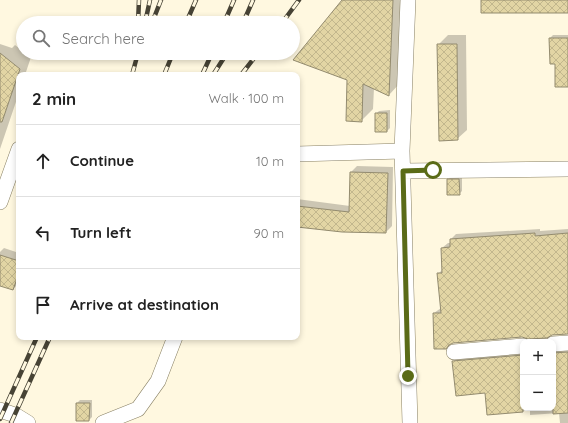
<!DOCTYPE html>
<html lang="en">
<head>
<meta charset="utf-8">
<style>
	:root { --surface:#fff; --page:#f2f2f2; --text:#222; --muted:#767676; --line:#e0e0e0 }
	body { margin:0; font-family:Quicksand,sans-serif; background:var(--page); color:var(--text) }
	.controls { position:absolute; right:12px; bottom:12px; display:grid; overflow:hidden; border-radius:8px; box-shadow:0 2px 6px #0003 }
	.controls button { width:36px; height:36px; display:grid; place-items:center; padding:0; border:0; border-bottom:1px solid var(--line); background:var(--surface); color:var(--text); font:20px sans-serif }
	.stop { position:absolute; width:12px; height:12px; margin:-9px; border:3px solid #5a6b17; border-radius:50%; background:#fff }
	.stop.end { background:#5a6b17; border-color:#fff; box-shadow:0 1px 4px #0008 }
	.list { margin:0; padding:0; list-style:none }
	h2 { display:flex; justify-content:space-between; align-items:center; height:52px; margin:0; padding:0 16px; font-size:17px }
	h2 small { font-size:13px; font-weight:400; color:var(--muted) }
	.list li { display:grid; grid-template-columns:26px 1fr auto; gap:12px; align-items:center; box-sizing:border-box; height:72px; padding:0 16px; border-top:1px solid var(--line) }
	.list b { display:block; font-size:15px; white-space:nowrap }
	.list em { font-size:13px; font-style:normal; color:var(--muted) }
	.icon { flex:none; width:22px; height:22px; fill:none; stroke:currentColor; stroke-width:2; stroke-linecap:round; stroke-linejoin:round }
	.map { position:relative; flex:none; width:568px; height:423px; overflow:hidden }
	.search { position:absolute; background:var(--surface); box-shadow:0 2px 6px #0003; left:16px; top:16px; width:284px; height:44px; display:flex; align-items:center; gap:10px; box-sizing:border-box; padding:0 14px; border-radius:22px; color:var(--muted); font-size:15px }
	.panel { position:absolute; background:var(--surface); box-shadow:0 2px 6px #0003; left:16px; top:72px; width:284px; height:268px; border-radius:8px }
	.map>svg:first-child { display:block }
	.shadow { fill:#0003 }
	.building { fill:url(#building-cross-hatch); stroke:#938b6f }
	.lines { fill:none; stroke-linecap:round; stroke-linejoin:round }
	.minor-casing { stroke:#898165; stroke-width:16 }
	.minor { stroke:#fff; stroke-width:15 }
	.rail-casing { stroke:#474335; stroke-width:4.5 }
	.rail { stroke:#fff8e0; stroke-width:3; stroke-dasharray:9; stroke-linecap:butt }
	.route { stroke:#5a6b17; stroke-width:5 }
</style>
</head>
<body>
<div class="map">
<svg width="568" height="423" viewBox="0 0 568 423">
	<defs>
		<pattern id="building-cross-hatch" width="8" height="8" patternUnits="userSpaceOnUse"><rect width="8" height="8" fill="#e2d5a4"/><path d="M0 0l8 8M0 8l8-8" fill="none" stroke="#c2b78d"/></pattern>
	</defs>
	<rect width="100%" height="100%" fill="#fff8e0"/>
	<path class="shadow" d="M343,0H404L400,83L389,95L374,88L373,109L361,121L348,79Z
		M448,35H466L467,130L457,139L438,45Z
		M553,35H568V86L556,63L550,38Z
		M0,44L12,48L15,45L23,51V53H26L31,57L25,75H19V93L0,149Z
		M390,110V128L387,131L376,114L379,111Z
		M357,166L393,167L392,226L386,232L297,226V199L350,206L351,172Z
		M451,177H462V191L459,194L448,180Z
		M540,229V231L568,229V333L550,335V342H532L527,337L434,313L441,308L438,274L443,269L442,248L448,243H451V239L456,234Z
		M4,248L19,253V283L13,289L0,285V252Z
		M553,346L568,347V423H560L559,413L530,415V410L488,414L486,392L453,361L459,356L523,351V408H553Z
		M80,400H92V417L89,420L77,403Z"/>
	<path class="building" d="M342,0H393L389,96L363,84L362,122L346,121L347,80L293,60Z
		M481,0H568V13H481Z
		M549,38H568V87H555V64H550Z
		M437,44H457L458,140L439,141Z
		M0,53L20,69L2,122H0Z
		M375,113H387V132H375Z
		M350,172L388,173L386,233L342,232L297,227V206L349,212Z
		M447,179H459L460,195H447Z
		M535,233V236L568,233V334L552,335L547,338L528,339L522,337L453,343L449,345L446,349H434L433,313H441L437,273H442L441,248L450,247V239Z
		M0,255L19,261V273L13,290L0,286Z
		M568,352V413L553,414V353Z
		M523,355V412L487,415L485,393L456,396L452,361Z
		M76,403H90L89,421H76Z"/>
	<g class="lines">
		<defs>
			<path id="minor" d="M408,0L402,151L410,423
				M297,154L402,151
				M403,171L568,169
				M0,202L19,149
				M553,344L568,343
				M454,352L523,346
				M0,410L15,415L28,423
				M103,423L138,409L158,381L175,337"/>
		</defs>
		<use href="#minor" class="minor-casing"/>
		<use href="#minor" class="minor"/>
		<defs>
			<path id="rail" d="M138,23L139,0
				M145,23L150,0
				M152,23L161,0
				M186,23L196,0
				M224,23L234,0
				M243,23L253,0
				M282,23L299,0
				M132,75L138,53
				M164,75L173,53
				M202,75L212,53
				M213,75L227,53
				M241,75L258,53
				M0,419L37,337
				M11,423L50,337"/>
		</defs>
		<use href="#rail" class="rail-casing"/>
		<use href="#rail" class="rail"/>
	</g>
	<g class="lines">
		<path class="route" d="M408,376L403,171L433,170"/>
	</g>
</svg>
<div class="controls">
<button>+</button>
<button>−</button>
</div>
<div class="stop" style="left:433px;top:170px"></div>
<div class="stop end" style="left:408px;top:376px"></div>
<div class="search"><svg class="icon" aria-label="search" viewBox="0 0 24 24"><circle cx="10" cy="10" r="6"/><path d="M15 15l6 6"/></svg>Search here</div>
<section class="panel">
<h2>2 min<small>Walk · 100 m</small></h2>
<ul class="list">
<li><svg class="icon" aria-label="ahead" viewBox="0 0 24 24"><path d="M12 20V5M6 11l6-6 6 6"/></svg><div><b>Continue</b></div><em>10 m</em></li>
<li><svg class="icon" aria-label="left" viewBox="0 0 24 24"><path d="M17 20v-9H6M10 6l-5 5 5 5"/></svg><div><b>Turn left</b></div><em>90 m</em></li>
<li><svg class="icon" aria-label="arrive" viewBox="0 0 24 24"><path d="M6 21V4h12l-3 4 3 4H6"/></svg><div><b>Arrive at destination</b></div></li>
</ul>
</section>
</div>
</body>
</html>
